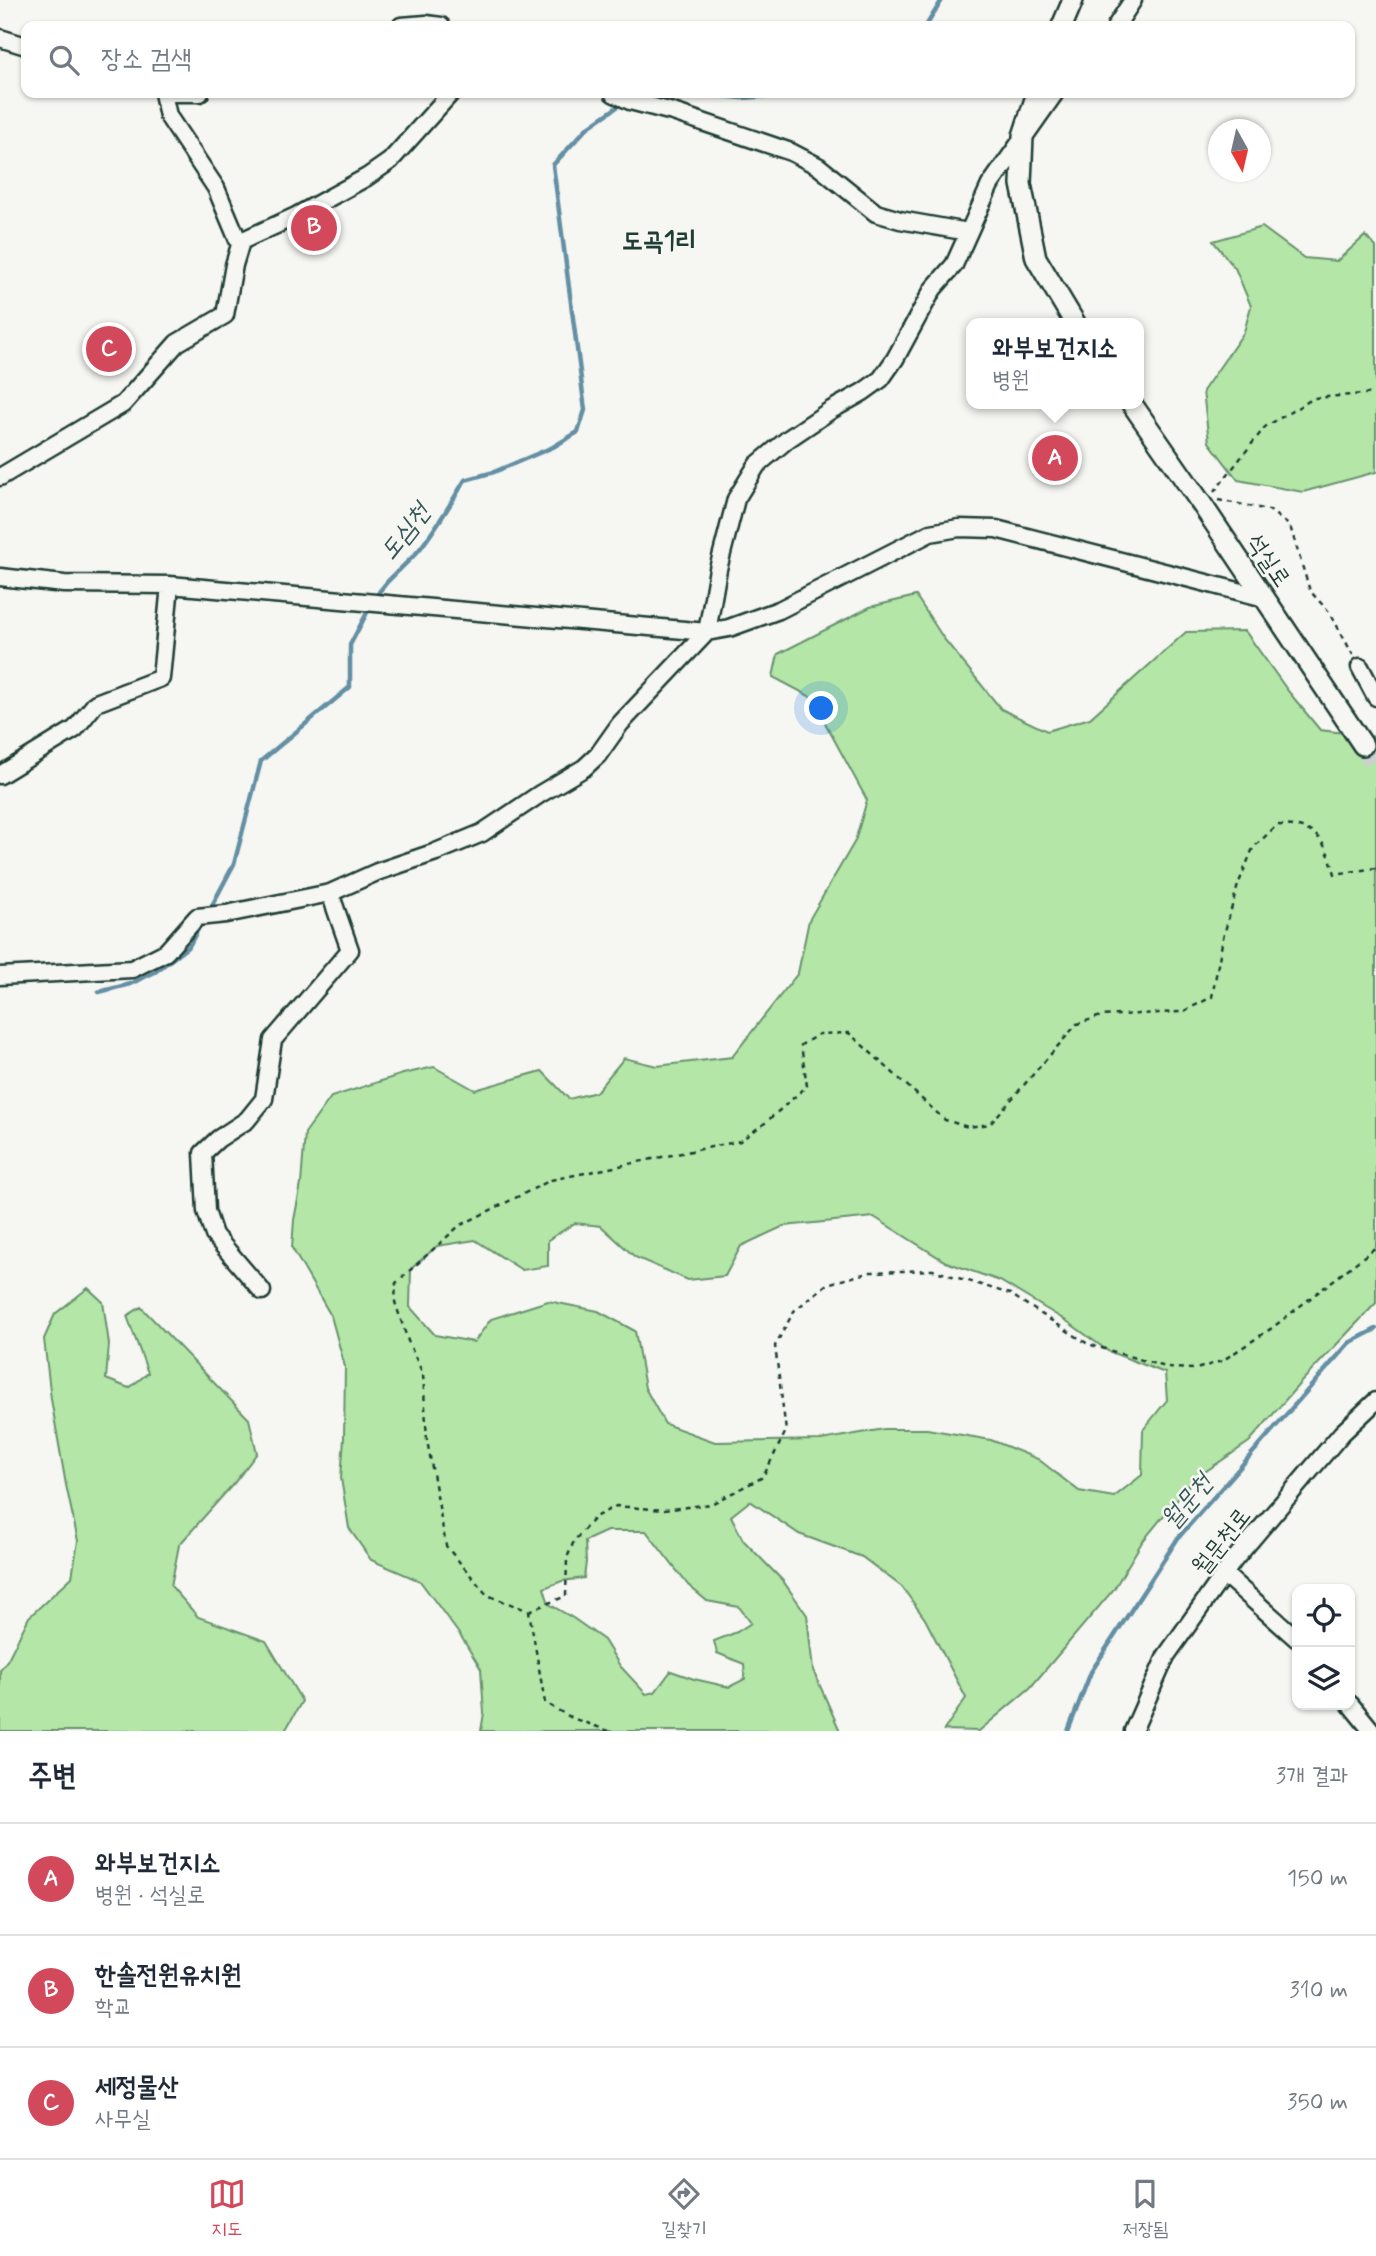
<!DOCTYPE html>
<html lang="ko">
<head>
<meta charset="utf-8">
<style>
	:root { --surface:#fff; --page:#f2f2f3; --text:#1f2937; --muted:#747a83; --line:#e0e1e3; --accent:#d1495b }
	body { margin:0; font-family:Mynerve,"Poor Story",sans-serif; background:var(--page); color:var(--text) }
	.controls { position:absolute; right:21px; bottom:21px; display:grid; overflow:hidden; border-radius:14px; box-shadow:0 2px 5px #0004 }
	.controls button { width:63px; height:63px; display:grid; place-items:center; padding:0; border:0; border-bottom:2px solid var(--line); background:var(--surface); color:var(--text); font:35px sans-serif }
	.compass { position:absolute; left:1208px; top:119px; width:63px; height:63px; border-radius:50%; background:var(--surface); box-shadow:0 2px 5px #0004; rotate:172deg }
	.you { position:absolute; left:822px; top:709px; width:24px; height:24px; margin:-18px; border:5px solid #fff; border-radius:50%; background:#1a73e8; box-shadow:0 0 0 10px #1a73e833 }
	.badge { display:grid; place-items:center; width:46px; height:46px; border-radius:50%; background:var(--accent); color:#fff; font-size:23px; font-weight:700 }
	.pin { position:absolute; translate:-50% -50%; border:4px solid #fff; box-shadow:0 2px 7px #0006 }
	.popup { position:absolute; left:966px; top:318px; width:178px; height:91px; box-sizing:border-box; display:grid; place-content:center; border-radius:14px; background:var(--surface); filter:drop-shadow(0 2px 5px #0005); font-size:23px; white-space:nowrap; color:var(--muted) }
	.popup b { font-size:26px; color:var(--text) }
	.popup::after { content:''; position:absolute; left:50%; top:100%; margin-left:-14px; border:14px solid transparent; border-top-color:var(--surface) }
	.list { margin:0; padding:0; list-style:none }
	h2 { display:flex; justify-content:space-between; align-items:center; height:91px; margin:0; padding:0 28px; font-size:30px }
	h2 small { font-size:23px; font-weight:400; color:var(--muted) }
	.list li { display:grid; grid-template-columns:46px 1fr auto; gap:21px; align-items:center; box-sizing:border-box; height:112px; padding:0 28px; border-top:2px solid var(--line) }
	.list b { display:block; font-size:26px; white-space:nowrap }
	.list p { margin:0; font-size:23px; white-space:nowrap; color:var(--muted) }
	.list em { font-size:23px; font-style:normal; color:var(--muted) }
	.icon { flex:none; width:38px; height:38px; fill:none; stroke:currentColor; stroke-width:2; stroke-linecap:round; stroke-linejoin:round }
	.map { position:relative; flex:none; width:1376px; height:1731px; overflow:hidden }
	.search { position:absolute; background:var(--surface); box-shadow:0 2px 5px #0004; left:21px; right:21px; top:21px; height:77px; display:flex; align-items:center; gap:18px; box-sizing:border-box; padding:0 24px; border-radius:14px; color:var(--muted); font-size:26px }
	.sheet { height:427px; background:var(--surface) }
	nav { display:flex; justify-content:space-around; align-items:center; box-sizing:border-box; height:98px; border-top:2px solid var(--line); background:var(--surface); font-size:19px; color:var(--muted) }
	nav a { display:grid; justify-items:center; gap:4px }
	nav .on { color:var(--accent) }
	.map>svg:first-child { display:block }
	.green { fill:#b3e6a7; stroke:#69926e; stroke-width:2; fill-rule:evenodd }
	.lines { fill:none; stroke-linecap:round; stroke-linejoin:round }
	.stream { stroke:#648fa4; stroke-width:4.5 }
	.tertiary-tunnel { stroke:#cbd1cc; stroke-width:19; stroke-dasharray:19 10; stroke-linecap:butt }
	.minor-casing { stroke:#1f3d34; stroke-width:21 }
	.tertiary-casing { stroke:#1f3d34; stroke-width:24 }
	.path { stroke:#1f3d34; stroke-width:2.5; stroke-dasharray:5 5; stroke-linecap:butt }
	.minor { stroke:#f6f6f2; stroke-width:16 }
	.tertiary { stroke:#f6f6f2; stroke-width:19 }
	.labels { text-anchor:middle; stroke-width:5; stroke-linejoin:round; paint-order:stroke }
	.street-label { font-size:24px; fill:#1f3d34; stroke:#f6f6f2 }
	.neighbourhood-label { font-size:26px; font-weight:bold; fill:#1f3d34; stroke:#f6f6f2 }
	.water-label { font-size:26px; font-style:italic; fill:#365859; stroke:#f6f6f2 }
</style>
</head>
<body>
<div class="map">
<svg width="1376" height="1731" viewBox="0 0 1376 1731">
	<rect width="100%" height="100%" fill="#f6f6f2"/>
	<filter id="ink" filterUnits="userSpaceOnUse"><feTurbulence type="fractalNoise" baseFrequency=".0143" numOctaves="2"/><feDisplacementMap in="SourceGraphic" scale="14" xChannelSelector="R" yChannelSelector="G"/><feConvolveMatrix kernelMatrix="1 2 1 2 8 2 1 2 1" color-interpolation-filters="sRGB"/></filter>
	<g filter="url(#ink)">
		<path class="green" d="M1262,227L1304,258L1337,261L1365,236L1376,247V472L1303,492L1238,480L1209,442L1203,391L1244,332L1251,306L1235,268L1213,241Z
			M916,596L944,639L1001,709L1047,731L1090,718L1186,632L1245,631L1288,691L1320,730L1376,737V1303L1301,1382L1249,1442L1193,1480L1142,1542L1114,1589L1030,1688L979,1731L944,1730L966,1698L925,1619L902,1587L862,1557L799,1534L750,1501L731,1516L743,1540L783,1581L807,1615L813,1670L840,1731H481L484,1713L481,1669L462,1638L420,1581L371,1560L349,1528L341,1478L344,1438L345,1367L331,1316L292,1248L294,1220L301,1184L305,1133L331,1097L403,1074L434,1067L475,1090L542,1071L569,1099L596,1092L624,1058L657,1066L732,1057L798,973L809,920L855,841L867,800L811,697L773,677L778,654L870,607ZM874,1217L946,1262L1000,1281L1068,1322L1108,1351L1165,1373L1167,1400L1143,1430L1142,1475L1114,1497L1079,1491L1038,1459L991,1440L927,1429H884L821,1440L715,1442L665,1424L645,1388L635,1331L598,1311L548,1301L491,1319L474,1342L435,1335L410,1307L411,1269L437,1246L475,1240L522,1270L548,1266V1240L575,1223L601,1226L635,1257L688,1280L725,1276L741,1246L784,1226ZM607,1531H646L688,1585L707,1601L739,1607L751,1623L737,1632L714,1641L717,1653L744,1664L745,1679L729,1687L694,1679L671,1671L655,1692L646,1694L620,1666L604,1640L573,1618L549,1604L544,1588L562,1581L584,1578L586,1562L585,1541Z
			M88,1288L103,1302L109,1344L106,1379L129,1388L148,1373L127,1316L141,1307L249,1419L257,1453L235,1482L179,1545L171,1586L198,1617L266,1641L302,1701L285,1731H0V1670L8,1659L29,1617L72,1577L78,1541L66,1485L51,1399L44,1339L55,1314Z"/>
		<g class="lines">
			<path class="stream" d="M926,26L942,0
				M695,93L742,98L812,93
				M374,600C385,580 404,567 419,550C436,529 451,503 465,480L494,472L553,447L578,432L585,410L553,165L587,128L623,103
				M208,913L234,864L261,761L350,687V645L370,607
				M99,992L130,984L155,972L189,946L203,920
				M1068,1731L1091,1672L1178,1538L1349,1343L1376,1329"/>
			<path class="tertiary-tunnel" d="M1363,745L1376,767"/>
			<defs>
				<path id="minor" d="M401,26L426,24L441,26
					M1116,26L1133,0
					M0,38L26,46
					M174,93H200
					M613,93L630,101L673,112L791,152L818,166L876,213L900,220L968,232
					M239,242L296,216L367,177L390,161L451,93
					M0,477L123,404L177,343L225,315L234,265L240,245L216,188L168,116L163,93
					M0,577L64,584L170,585L707,632L729,628L779,610L930,533L959,528L996,529L1265,598
					M1360,667L1376,697
					M0,775L75,729L96,703L161,678L170,585
					M0,976L132,969L166,952L197,917L226,914L330,893L377,872L436,852L482,833L540,794L584,768L598,755L620,724L707,632L718,569L736,499L757,465L788,439L831,410L863,392L881,379L895,359L933,289L954,265L990,185L1055,93
					M262,1291L214,1235L206,1211L203,1153L218,1139L247,1120L264,1099L273,1040L350,950L330,893
					M1224,1574L1297,1639
					M1350,1704L1372,1731
					M1133,1731L1166,1656L1234,1560L1342,1433L1376,1401"/>
				<path id="tertiary" d="M1062,26L1073,0
					M1037,93L1023,136L1021,184L1036,258L1075,323
					M1132,404L1203,506L1363,745"/>
			</defs>
			<use href="#minor" class="minor-casing"/>
			<use href="#tertiary" class="tertiary-casing"/>
			<path class="path" d="M1214,492L1265,427L1314,398L1376,393
				M1218,500L1269,510L1290,526L1310,591L1330,613L1353,655
				M529,1611L566,1596L567,1558L574,1541L595,1517L616,1506L664,1510L711,1504L763,1477L786,1431L775,1346L794,1311L827,1284L871,1272L933,1270L1010,1294L1088,1344L1169,1368L1196,1369L1222,1361L1272,1328L1376,1247
				M609,1731L572,1718L545,1703L529,1611L487,1595L446,1546L427,1440L423,1374L408,1341L395,1302L396,1283L459,1226L551,1180L740,1141L765,1123L807,1086L801,1045L819,1034L849,1033L945,1120L968,1127L990,1124L1077,1024L1101,1016L1182,1012L1212,997L1223,938L1238,885L1253,848L1277,825C1316,825 1325,839 1335,874L1376,868"/>
			<use href="#minor" class="minor"/>
			<use href="#tertiary" class="tertiary"/>
		</g>
	</g>
	<g class="labels">
		<g class="street-label">
			<text transform="translate(1269 560) rotate(56)" y="8">석실로</text>
			<text transform="translate(1221 1541) rotate(-52)" y="8">월문천로</text>
		</g>
		<g class="neighbourhood-label">
			<text x="659" y="249">도곡1리</text>
		</g>
		<g class="water-label">
			<text transform="translate(404 531) rotate(-52)" y="9">도심천</text>
			<text transform="translate(1186 1501) rotate(-50)" y="9">월문천</text>
		</g>
	</g>
</svg>
<div class="controls">
<button><svg class="icon" aria-label="locate" viewBox="0 0 24 24"><circle cx="12" cy="12" r="6"/><path d="M12 2v4M12 18v4M2 12h4M18 12h4"/></svg></button>
<button><svg class="icon" aria-label="layers" viewBox="0 0 24 24"><path d="M12 4l9 5-9 5-9-5zM3 14l9 5 9-5"/></svg></button>
</div>
<svg class="compass" viewBox="-18 -18 36 36"><path d="M0-13l5 13h-10z" fill="#e53935"/><path d="M0 13l5-13h-10z" fill="#747a83"/></svg>
<div class="you"></div>
<div class="pin badge" style="left:1055px;top:458px">A</div>
<div class="popup"><b>와부보건지소</b>병원</div>
<div class="pin badge" style="left:314px;top:228px">B</div>
<div class="pin badge" style="left:109px;top:349px">C</div>
<div class="search"><svg class="icon" aria-label="search" viewBox="0 0 24 24"><circle cx="10" cy="10" r="6"/><path d="M15 15l6 6"/></svg>장소 검색</div>
</div>
<section class="sheet">
<h2>주변<small>3개 결과</small></h2>
<ul class="list">
<li><span class="badge">A</span><div><b>와부보건지소</b><p>병원 · 석실로</p></div><em>150 m</em></li>
<li><span class="badge">B</span><div><b>한솔전원유치원</b><p>학교</p></div><em>310 m</em></li>
<li><span class="badge">C</span><div><b>세정물산</b><p>사무실</p></div><em>350 m</em></li>
</ul>
</section>
<nav>
<a class="on"><svg class="icon" aria-label="map" viewBox="0 0 24 24"><path d="M3 6l6-2 6 2 6-2v14l-6 2-6-2-6 2zM9 4v14M15 6v14"/></svg>지도</a>
<a><svg class="icon" aria-label="directions" viewBox="0 0 24 24"><path d="M12 3l9 9-9 9-9-9zM9 14v-3h6M13 9l2 2-2 2"/></svg>길찾기</a>
<a><svg class="icon" aria-label="saved" viewBox="0 0 24 24"><path d="M7 4h10v16l-5-4-5 4z"/></svg>저장됨</a>
</nav>
</body>
</html>
